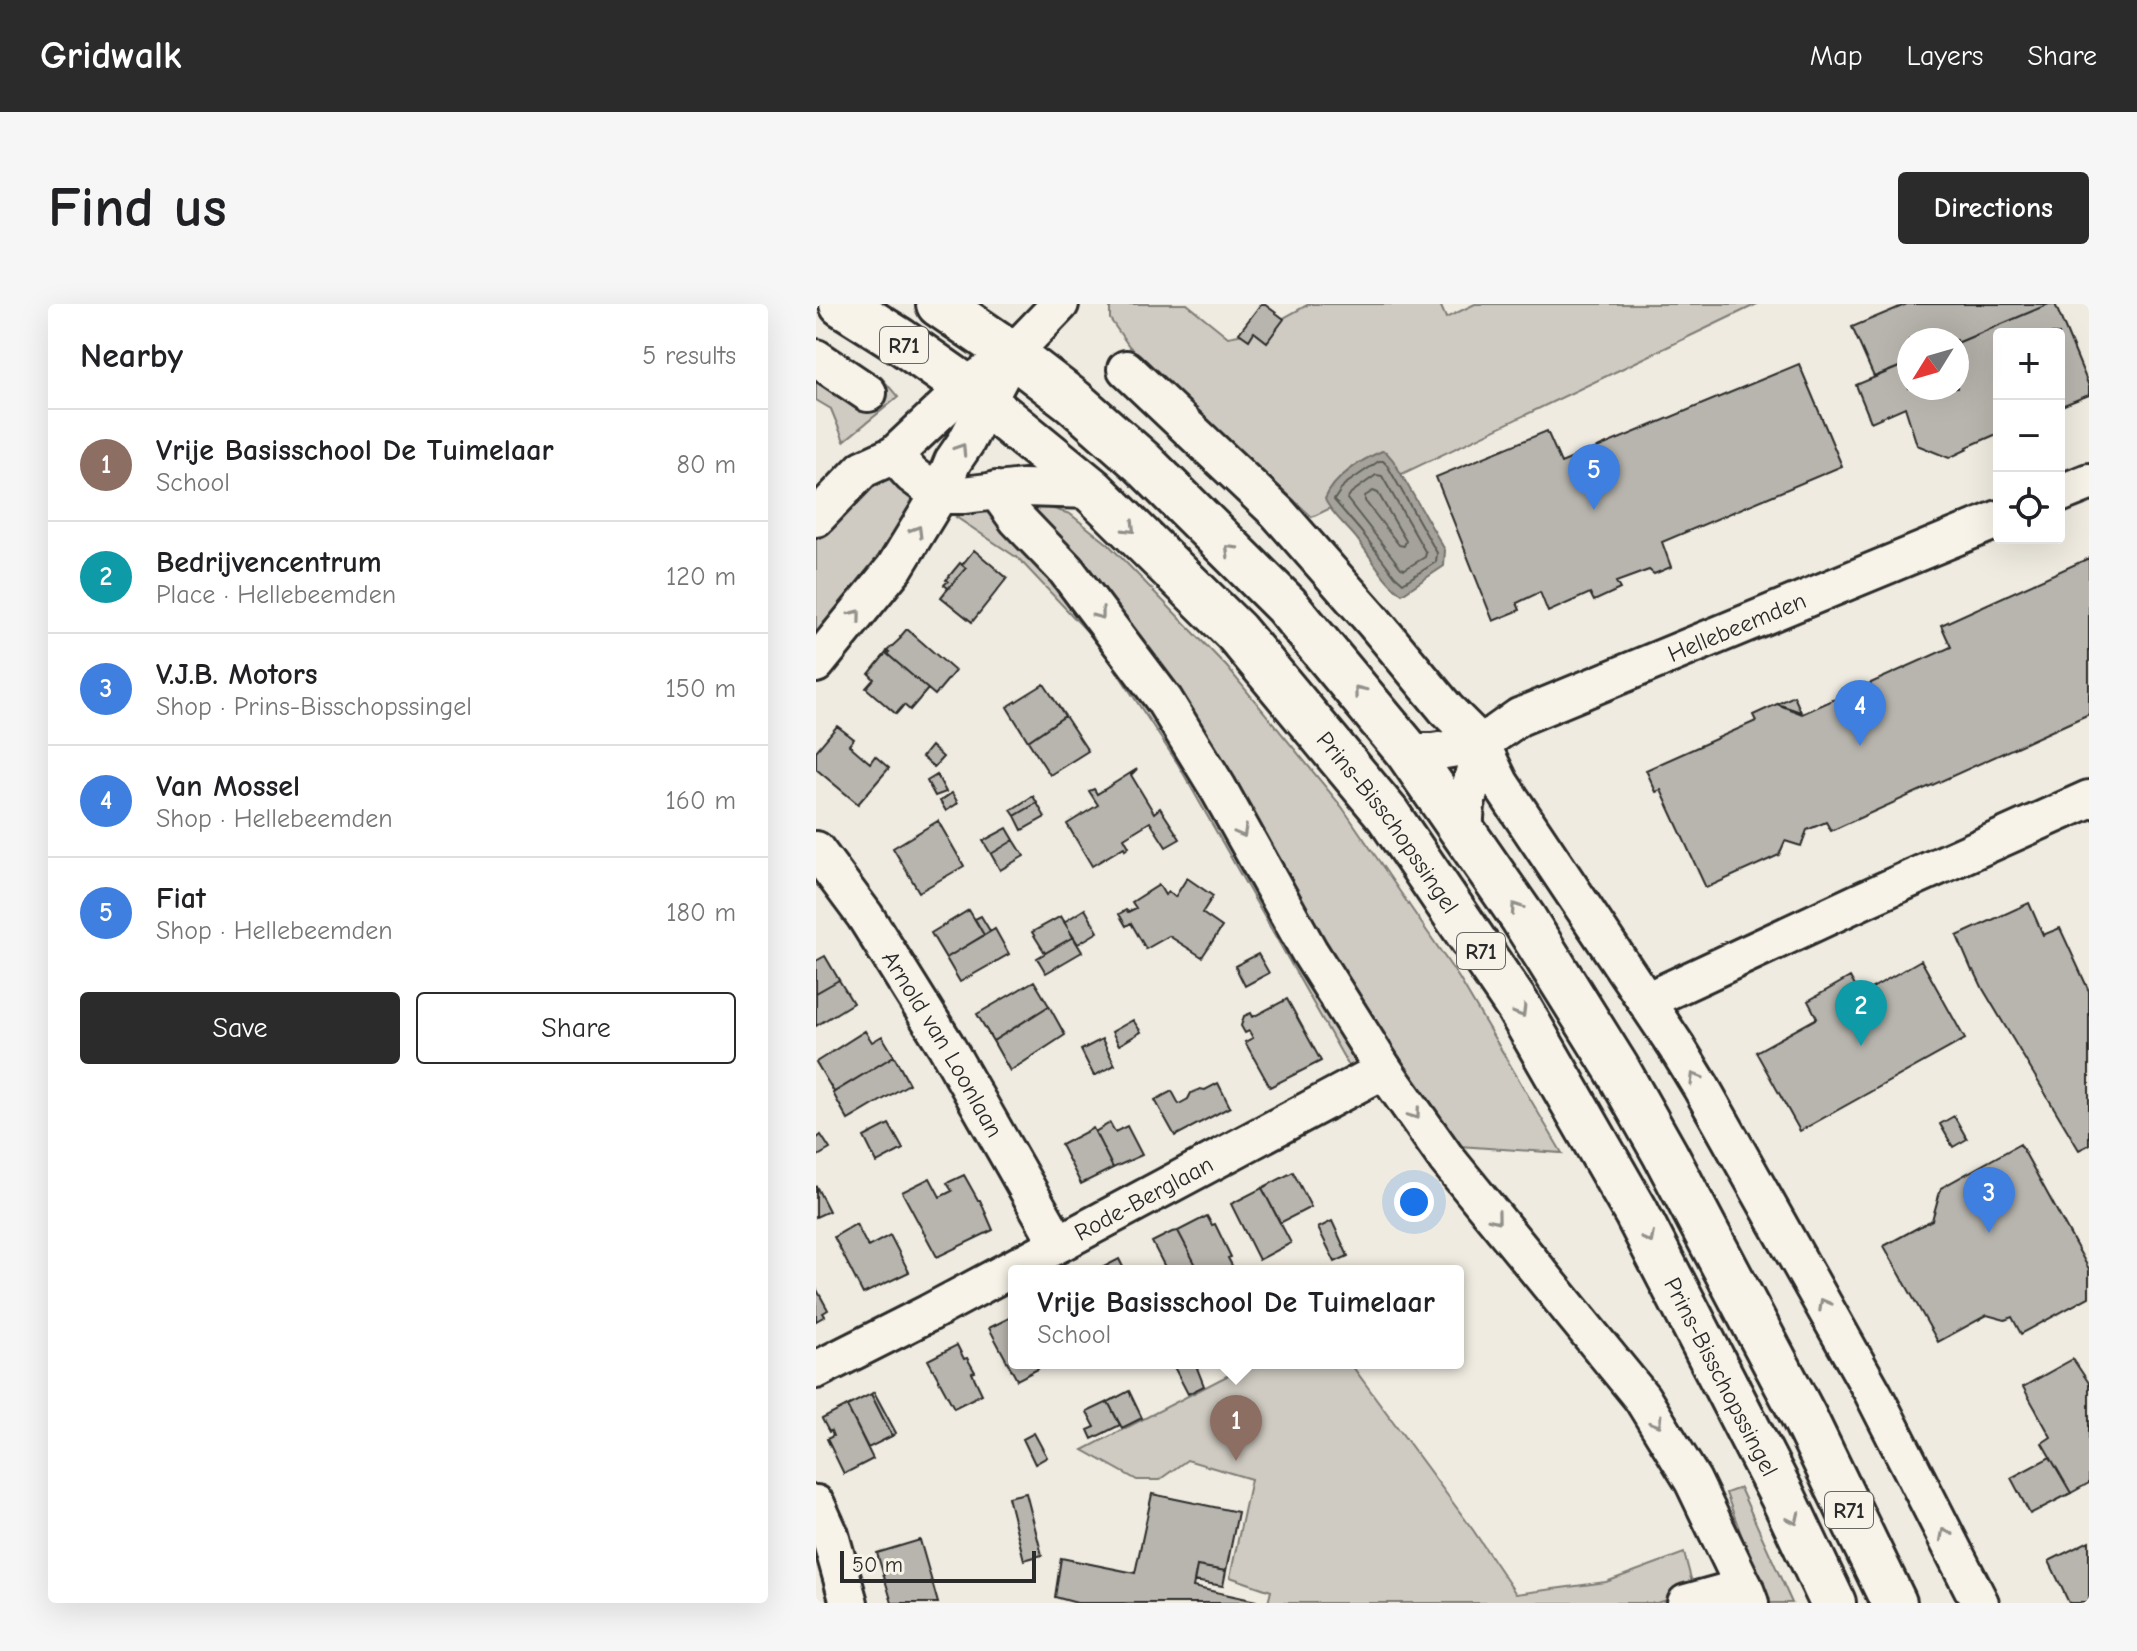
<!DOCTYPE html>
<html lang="en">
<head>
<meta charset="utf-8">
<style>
	:root { --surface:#fff; --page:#f6f6f6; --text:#202124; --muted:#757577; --line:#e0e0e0; --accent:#2b2b2b }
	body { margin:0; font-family:"Comic Neue",sans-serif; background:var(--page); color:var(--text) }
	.controls { position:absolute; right:24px; top:24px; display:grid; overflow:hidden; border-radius:8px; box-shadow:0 8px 32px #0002 }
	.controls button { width:72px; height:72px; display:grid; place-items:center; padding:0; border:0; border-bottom:2px solid var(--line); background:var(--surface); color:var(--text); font:40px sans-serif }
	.compass { position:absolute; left:1081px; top:24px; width:72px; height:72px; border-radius:50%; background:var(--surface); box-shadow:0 8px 32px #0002; rotate:233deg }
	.scale { position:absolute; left:24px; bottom:20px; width:196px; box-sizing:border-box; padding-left:8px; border:4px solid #2b2b2b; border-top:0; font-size:22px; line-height:28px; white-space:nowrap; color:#2b2b2b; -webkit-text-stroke:6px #f7f3e8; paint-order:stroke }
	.you { position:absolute; left:598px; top:898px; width:28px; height:28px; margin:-20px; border:6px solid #fff; border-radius:50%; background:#1a73e8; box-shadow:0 0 0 12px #1a73e833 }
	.badge { display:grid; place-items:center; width:52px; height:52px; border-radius:50%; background:var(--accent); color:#fff; font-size:26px; font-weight:700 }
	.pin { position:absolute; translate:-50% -66px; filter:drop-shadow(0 2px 4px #0008) }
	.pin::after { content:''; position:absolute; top:42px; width:28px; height:24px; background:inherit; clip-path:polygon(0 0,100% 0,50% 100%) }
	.popup { position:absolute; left:192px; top:961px; width:456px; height:104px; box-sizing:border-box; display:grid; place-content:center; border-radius:8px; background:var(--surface); filter:drop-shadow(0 2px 6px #0005); font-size:26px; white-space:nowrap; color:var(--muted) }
	.popup b { font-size:30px; color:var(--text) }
	.popup::after { content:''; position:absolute; left:50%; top:100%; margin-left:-16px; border:16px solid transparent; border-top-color:var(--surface) }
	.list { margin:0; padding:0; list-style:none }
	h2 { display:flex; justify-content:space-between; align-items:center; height:104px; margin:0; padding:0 32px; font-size:34px }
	h2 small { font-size:26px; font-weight:400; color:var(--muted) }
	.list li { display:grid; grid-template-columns:52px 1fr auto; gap:24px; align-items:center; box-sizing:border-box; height:112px; padding:0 32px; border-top:2px solid var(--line) }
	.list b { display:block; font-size:30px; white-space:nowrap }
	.list p { margin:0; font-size:26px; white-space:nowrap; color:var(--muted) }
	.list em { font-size:26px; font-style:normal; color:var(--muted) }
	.actions { display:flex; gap:16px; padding:24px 32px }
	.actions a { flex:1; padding:18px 0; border:2px solid var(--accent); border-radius:8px; text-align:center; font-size:28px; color:var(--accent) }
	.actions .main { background:var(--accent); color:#fff }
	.icon { flex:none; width:44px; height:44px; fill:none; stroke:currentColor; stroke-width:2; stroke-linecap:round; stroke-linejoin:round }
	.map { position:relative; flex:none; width:1273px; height:1299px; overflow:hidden; border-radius:8px }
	header { display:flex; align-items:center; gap:48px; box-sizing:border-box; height:112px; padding:0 40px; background:var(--accent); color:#fff }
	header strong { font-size:38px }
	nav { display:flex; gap:44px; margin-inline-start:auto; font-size:28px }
	.intro { display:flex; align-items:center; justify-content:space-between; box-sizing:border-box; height:192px; padding:0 48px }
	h1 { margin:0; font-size:56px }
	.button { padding:20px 36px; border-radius:8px; background:var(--accent); color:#fff; font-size:28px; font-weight:700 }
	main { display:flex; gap:48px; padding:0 48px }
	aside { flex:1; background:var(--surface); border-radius:8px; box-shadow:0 8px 32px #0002 }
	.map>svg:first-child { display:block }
	.green { fill:#cfcbc2; stroke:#7d7b76; stroke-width:2 }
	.water { fill:#a4a29a; stroke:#74726e; stroke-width:2 }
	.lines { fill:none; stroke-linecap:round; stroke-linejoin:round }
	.shore { stroke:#5b5b57; stroke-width:2 }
	.building { fill:#b8b5ae; stroke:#2b2b2b; stroke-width:2 }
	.minor-casing { stroke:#2b2b2b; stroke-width:42 }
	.highway-casing { stroke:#2b2b2b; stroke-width:50 }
	.minor { stroke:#f7f3e8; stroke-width:36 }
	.highway { stroke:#f7f3e8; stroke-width:44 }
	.oneway { stroke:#918f8a }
	.labels { text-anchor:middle; stroke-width:6; stroke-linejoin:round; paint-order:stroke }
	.shield { fill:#f7f3e8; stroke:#686764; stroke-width:2 }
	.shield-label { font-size:22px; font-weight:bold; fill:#2b2b2b }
	.street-label { font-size:24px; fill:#2b2b2b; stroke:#f7f3e8 }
</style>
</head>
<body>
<header>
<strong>Gridwalk</strong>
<nav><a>Map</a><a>Layers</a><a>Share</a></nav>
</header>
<div class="intro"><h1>Find us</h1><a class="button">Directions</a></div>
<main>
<aside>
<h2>Nearby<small>5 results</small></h2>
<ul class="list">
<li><span class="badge" style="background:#8d6e63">1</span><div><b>Vrije Basisschool De Tuimelaar</b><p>School</p></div><em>80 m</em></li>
<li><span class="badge" style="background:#0f9aa8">2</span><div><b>Bedrijvencentrum</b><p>Place · Hellebeemden</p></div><em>120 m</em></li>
<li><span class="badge" style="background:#3f7fe0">3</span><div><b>V.J.B. Motors</b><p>Shop · Prins-Bisschopssingel</p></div><em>150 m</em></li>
<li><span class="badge" style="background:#3f7fe0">4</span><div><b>Van Mossel</b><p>Shop · Hellebeemden</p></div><em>160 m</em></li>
<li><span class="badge" style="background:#3f7fe0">5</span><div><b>Fiat</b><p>Shop · Hellebeemden</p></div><em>180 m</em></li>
</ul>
<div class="actions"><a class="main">Save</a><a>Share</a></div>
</aside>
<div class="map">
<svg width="1273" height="1299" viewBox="0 0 1273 1299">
	<rect width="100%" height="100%" fill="#efebe0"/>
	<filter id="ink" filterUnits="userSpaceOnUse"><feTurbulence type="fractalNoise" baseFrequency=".0125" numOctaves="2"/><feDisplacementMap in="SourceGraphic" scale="16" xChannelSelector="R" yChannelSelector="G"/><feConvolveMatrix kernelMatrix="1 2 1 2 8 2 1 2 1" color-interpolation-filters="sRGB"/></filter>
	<g filter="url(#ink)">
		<path class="green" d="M294,0H371L412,33L444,27L493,0H624L630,14L659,0H941L496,213L313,42L294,15Z
			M0,36L65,73L82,93L28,137L15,105L0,96Z
			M72,165L104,192L76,231L81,247L0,344V233L36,189Z
			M208,196L254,210L292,240L411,363L526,503L643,674L746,849L643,842L535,766L362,460L282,339L203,255L140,213L161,202Z
			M436,1059H534L657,1226L700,1290L790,1278L868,1249L877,1282L875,1289L841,1299H452L455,1287L414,1273L435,1175L371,1156L343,1176H321L267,1146Z
			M924,1184L976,1299H950L910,1189Z"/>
		<path class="water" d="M566,147L570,148L577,156L629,246L628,262L586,290C567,277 555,252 541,235C531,222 515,210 509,195C518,173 545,156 566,147Z"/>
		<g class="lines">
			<path class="shore" d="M563,157H567L571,161L621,249L620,258L587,279L579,272L548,231L518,196L528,181Z
				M560,171L566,172L610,249L609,253L589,265L585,264L531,195L535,189Z
				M557,187L562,189L590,237L588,242L583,241L549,197V192Z"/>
		</g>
		<path class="building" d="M445,0H448L468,15L451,38L438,28L433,36L423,29Z
			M1091,0H1233L1141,39V36H1093V59L1058,73L1036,23Z
			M1233,0H1239L1273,82V91L1243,103V30H1183V129L1151,143L1152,145L1133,154L1101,141L1089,103L1055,118L1040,81L1093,59V84H1141V39Z
			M983,60L1026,162L846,238L855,263L838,270L833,266L800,278L804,285L778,297L774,289L732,308L724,288L701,299L704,306L677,317L620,173L731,127L745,159Z
			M158,246L191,274L156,318L125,293L150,264L146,261Z
			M1273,254V410L1015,527L1010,518L991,526L985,542L969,537L963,551L890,584L845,486L840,488L830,466L940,417L937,411L961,400L986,410L1135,343L1125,321Z
			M144,259L150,264L125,293L132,284L128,281L132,277L130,276Z
			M90,326H92L139,367L119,391L71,350L73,348L71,347L85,334L84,333Z
			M70,349L112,385L94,406L88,401L80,410L50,384L58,375L53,370Z
			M228,380L249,412L212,437L191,403Z
			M978,392L985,408L961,400Z
			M249,412L272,447L234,471L212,437Z
			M21,422L38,435L33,441L54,459L59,452L73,464L42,500L0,465V447Z
			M115,442L127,453L118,463L106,453Z
			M321,465L315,471L338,509L344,504L364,535L350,543L334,518L308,534L313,543L309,546L308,543L276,562L251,520L282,501L273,487L278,485L281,490Z
			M121,471L130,488L119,492L111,477Z
			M136,489L142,499L130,507L124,497Z
			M217,492L221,499L199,512L195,506Z
			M221,499L229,513L206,526L199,512Z
			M122,517L148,562L103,588L77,544Z
			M191,524L198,536L175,550L167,537Z
			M198,536L208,552L184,566L175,550Z
			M371,574L397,592L386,609L406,623L386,653L353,632L330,645L315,619L310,622L303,610L310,606L312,608L320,604L316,598L343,581L349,591L353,588L359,593Z
			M1213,599L1227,631L1244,624L1273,687V841L1263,846L1167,685L1158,666L1156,667L1141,632Z
			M269,605L282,628L262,640L248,618Z
			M153,606L168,631L130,654L115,629Z
			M165,612L174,627L168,631L159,615Z
			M245,612L257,633L229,649L216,628Z
			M179,625L193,650L144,678L130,654Z
			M257,633L266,648L230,669L221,654Z
			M442,650L453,669L429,682L419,662Z
			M9,652L23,676L0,689V657Z
			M1105,656L1149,735L984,827L940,748L1001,714L992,697L1034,673L1044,691Z
			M23,676L37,699L0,722V689Z
			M218,677L233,702L177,737L161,710Z
			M471,695L505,757L454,783L429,738L437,734L433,727L429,729L425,722L428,712L435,709L437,713Z
			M233,702L249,731L194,767L177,737Z
			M317,716L325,728L303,741L296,728Z
			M49,727L56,738L66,732L78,752L18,788L0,758Z
			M286,735L299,761L278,772L265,746Z
			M78,752L93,780L32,816L17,789Z
			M402,779L414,803L359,832L339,796L356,787L363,800L372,795L375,789L384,785L389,786Z
			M1138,812L1151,835L1137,843L1124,820Z
			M294,819L299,828L311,822L326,851L297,864L279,828Z
			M73,820L87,845L61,859L48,833Z
			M277,824L297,864L265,880L245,841Z
			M5,831L14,845L0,853V835Z
			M1204,840L1273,965V993L1205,1030L1196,1013L1189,1016L1171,1011L1122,1038L1068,942L1116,916L1125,884Z
			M477,868L495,903L464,919L446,884Z
			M148,871L162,896H164L177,926L121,953L86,888L114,874L124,893L136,887L131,879Z
			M0,882L13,907L0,913Z
			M446,884L475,939L443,956L415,900Z
			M391,912L396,921L399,920L415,953L412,954L419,967H383L362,927Z
			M516,917L532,952L519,958L502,924Z
			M40,920L52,943L74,931L93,968L47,990L18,933Z
			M362,927L383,967H351L336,938L356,928Z
			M303,955L309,967H280Z
			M0,984L12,1006L7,1009L9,1012L0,1017Z
			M195,1013L198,1018V1059H219L222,1065L201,1076L173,1024Z
			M141,1041L148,1055L151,1054L159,1068L156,1069L166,1090L138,1104L112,1056Z
			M1257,1055L1273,1079V1179L1255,1189L1226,1139L1235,1133L1207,1083Z
			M356,1059H379L388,1082L372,1090Z
			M313,1087L326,1114L306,1124L292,1098Z
			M58,1088L80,1129L76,1132L55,1090Z
			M55,1090L76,1132L52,1144L31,1102Z
			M292,1098L304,1121L276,1135L272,1126L279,1123L271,1108Z
			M31,1102L57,1155L28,1170L11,1135L17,1132L15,1127L13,1128L6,1115Z
			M218,1129L231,1153L219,1160L207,1135Z
			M1234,1153L1255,1189L1214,1210L1195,1174Z
			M210,1189L226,1251L208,1256L192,1193Z
			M336,1190L422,1208L410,1267L381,1262L377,1283L440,1297L439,1299H261L239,1293L245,1254L319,1269Z
			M104,1236L122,1299H76L61,1249Z
			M1273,1237V1299H1253L1233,1257Z
			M381,1262L410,1267L407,1282L378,1277Z"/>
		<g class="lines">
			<defs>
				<g id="minor">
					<path d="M0,54L52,89"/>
					<path d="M310,65L462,209L558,318L630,405L665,440L684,479L860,742L885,783L1057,1089L1164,1299"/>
					<path d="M78,151L96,171L123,191H147L207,184L276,186"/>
					<path d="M180,186L201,215L250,266L348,396L402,484L493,647L568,766L630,854L826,1094L877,1177L928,1283L934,1299"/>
					<path d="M1243,190L1273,178"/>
					<path d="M0,214L47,165L78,151L150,83L196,50L244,0"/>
					<path d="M0,360L79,263L123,191L137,157L150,138L196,50"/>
					<path id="s1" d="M592,448H617L665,440L703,413L1183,215"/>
					<path d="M648,527L650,501L665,440"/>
					<path id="s2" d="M0,546L49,612L129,740L242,939"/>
					<path d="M830,697L1045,597L1273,495"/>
					<path id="s3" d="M0,1066L113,1009L568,766"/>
					<path d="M0,1200L14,1231L33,1299"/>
					<path d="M870,1299L928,1283"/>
				</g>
				<g id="highway">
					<path id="s4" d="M26,0L83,36L150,83L276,186L420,328L572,511L703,704L820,908L967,1193L1017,1299"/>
					<path d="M123,0L196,50L257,97L326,158L470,301L592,448L707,614L801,765L849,850L988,1113L1078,1299"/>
				</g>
			</defs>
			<use href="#minor" class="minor-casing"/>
			<use href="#highway" class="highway-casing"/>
			<use href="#minor" class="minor"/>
			<use href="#highway" class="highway"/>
		</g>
		<defs><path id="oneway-chevron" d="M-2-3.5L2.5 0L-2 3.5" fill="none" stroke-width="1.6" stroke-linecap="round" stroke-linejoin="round" transform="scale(2)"/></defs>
		<g class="oneway">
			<use href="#oneway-chevron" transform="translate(145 145) rotate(-57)"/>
			<use href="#oneway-chevron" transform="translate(314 224) rotate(45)"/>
			<use href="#oneway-chevron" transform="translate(101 227) rotate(-59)"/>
			<use href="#oneway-chevron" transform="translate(414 246) rotate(-135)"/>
			<use href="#oneway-chevron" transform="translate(284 310) rotate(52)"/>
			<use href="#oneway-chevron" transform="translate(40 311) rotate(-51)"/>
			<use href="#oneway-chevron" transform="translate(543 387) rotate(-129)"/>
			<use href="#oneway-chevron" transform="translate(426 528) rotate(61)"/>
			<use href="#oneway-chevron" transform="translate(700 604) rotate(-124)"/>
			<use href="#oneway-chevron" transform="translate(705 708) rotate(59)"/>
			<use href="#oneway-chevron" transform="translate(879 774) rotate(-121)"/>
			<use href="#oneway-chevron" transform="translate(599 810) rotate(54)"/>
			<use href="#oneway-chevron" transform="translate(680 914) rotate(51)"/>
			<use href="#oneway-chevron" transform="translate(833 934) rotate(63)"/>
			<use href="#oneway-chevron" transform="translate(1008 1000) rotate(-119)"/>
			<use href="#oneway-chevron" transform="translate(841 1118) rotate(58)"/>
			<use href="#oneway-chevron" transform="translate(978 1215) rotate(65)"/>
			<use href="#oneway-chevron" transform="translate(1129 1230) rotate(-117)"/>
		</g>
	</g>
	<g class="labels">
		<g class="shield">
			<rect x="64" y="23" width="48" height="36" rx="6"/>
			<rect x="641" y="629" width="48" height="36" rx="6"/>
			<rect x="1009" y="1188" width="48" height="36" rx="6"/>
		</g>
		<g class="shield-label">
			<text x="88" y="49">R71</text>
			<text x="665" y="655">R71</text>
			<text x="1033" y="1214">R71</text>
		</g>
		<g class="street-label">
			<text dy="8" stroke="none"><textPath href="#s1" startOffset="356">Hellebeemden</textPath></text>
			<text dy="8" stroke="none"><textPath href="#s4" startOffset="758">Prins-Bisschopssingel</textPath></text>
			<text dy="8" stroke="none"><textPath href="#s2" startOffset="232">Arnold van Loonlaan</textPath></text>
			<text dy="8" stroke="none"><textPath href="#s3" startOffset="370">Rode-Berglaan</textPath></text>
			<text dy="8" stroke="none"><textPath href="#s4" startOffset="1406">Prins-Bisschopssingel</textPath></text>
		</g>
	</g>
</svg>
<div class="controls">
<button>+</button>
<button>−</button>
<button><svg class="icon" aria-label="locate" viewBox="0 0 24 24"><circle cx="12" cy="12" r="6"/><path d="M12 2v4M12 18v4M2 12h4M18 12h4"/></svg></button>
</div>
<svg class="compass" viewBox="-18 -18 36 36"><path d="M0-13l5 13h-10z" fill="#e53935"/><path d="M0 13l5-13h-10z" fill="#757577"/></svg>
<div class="scale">50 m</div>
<div class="you"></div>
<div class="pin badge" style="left:420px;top:1157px;background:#8d6e63">1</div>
<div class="popup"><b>Vrije Basisschool De Tuimelaar</b>School</div>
<div class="pin badge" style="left:1045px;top:742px;background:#0f9aa8">2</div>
<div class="pin badge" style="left:1173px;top:929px;background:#3f7fe0">3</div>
<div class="pin badge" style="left:1044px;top:442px;background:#3f7fe0">4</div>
<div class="pin badge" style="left:778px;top:206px;background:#3f7fe0">5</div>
</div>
</main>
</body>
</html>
